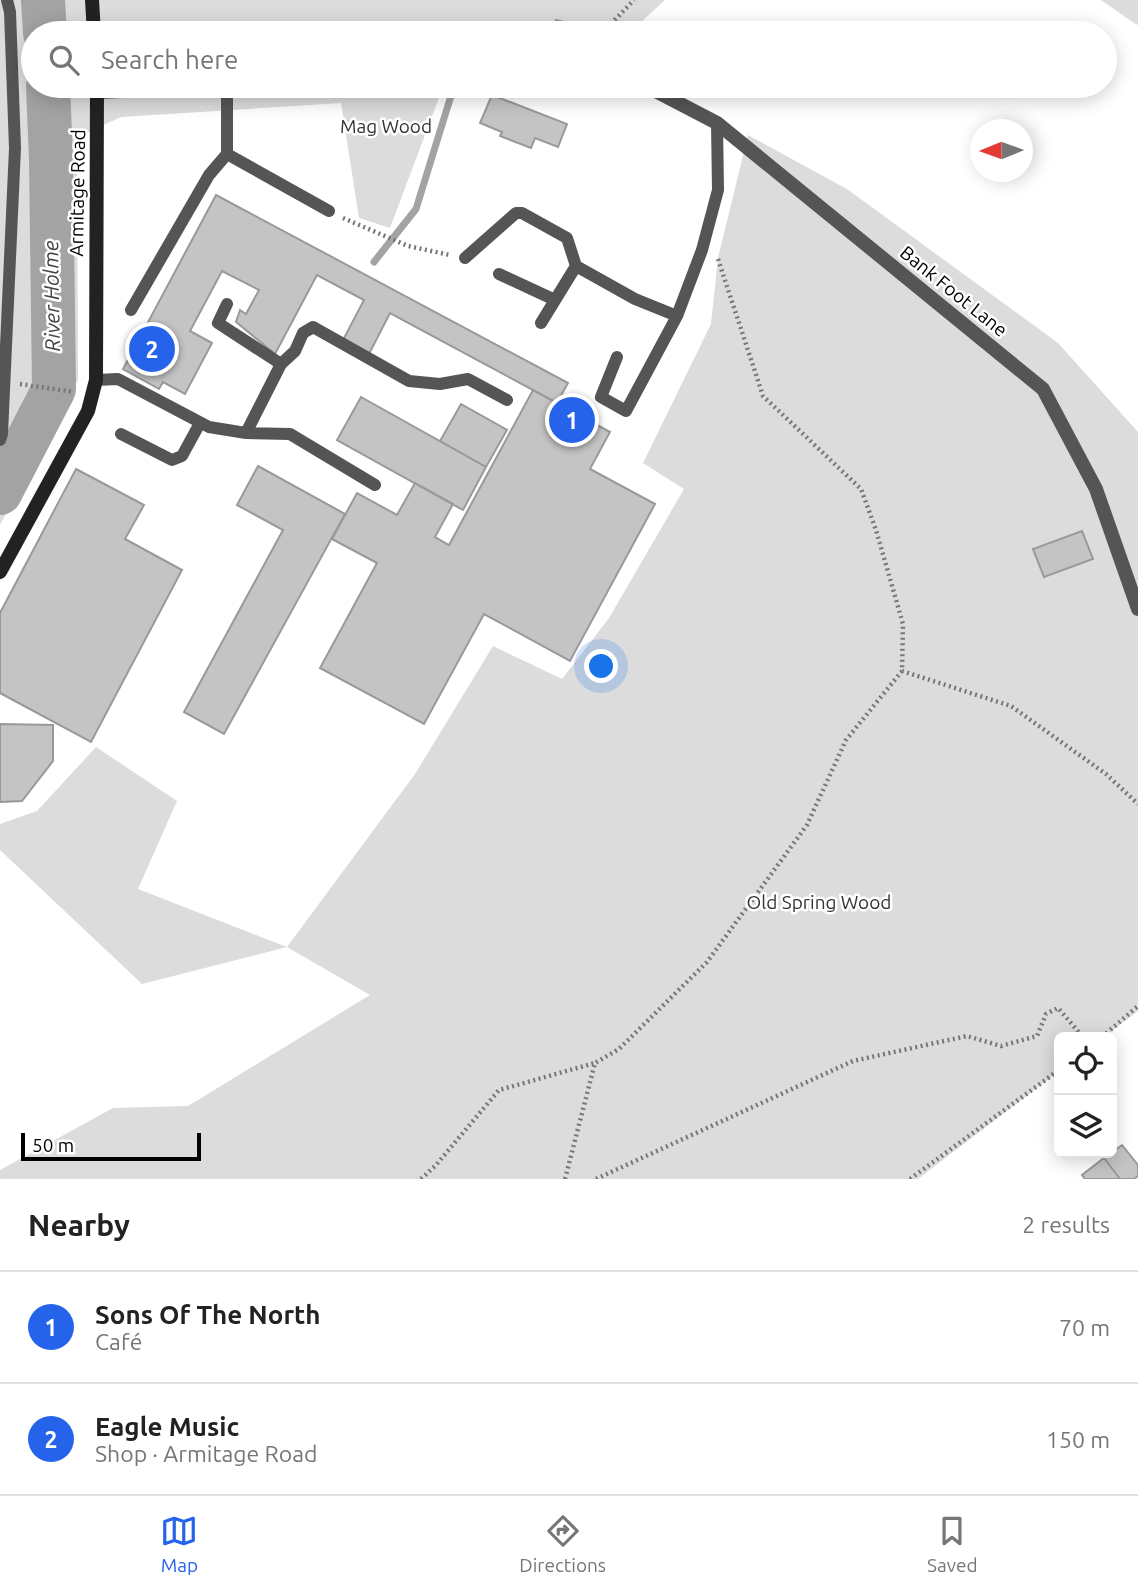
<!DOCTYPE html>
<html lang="en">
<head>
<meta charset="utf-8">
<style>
	:root { --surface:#fff; --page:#f6f6f6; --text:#222; --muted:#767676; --line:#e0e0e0; --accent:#2563eb }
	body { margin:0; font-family:Ubuntu,sans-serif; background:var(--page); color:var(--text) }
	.controls { position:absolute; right:21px; bottom:21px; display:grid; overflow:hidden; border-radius:10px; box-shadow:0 4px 18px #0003 }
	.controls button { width:63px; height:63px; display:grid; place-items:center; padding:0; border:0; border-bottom:2px solid var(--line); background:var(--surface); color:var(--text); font:35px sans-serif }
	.compass { position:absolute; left:970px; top:119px; width:63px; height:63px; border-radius:50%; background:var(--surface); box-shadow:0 4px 18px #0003; rotate:269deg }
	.scale { position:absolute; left:21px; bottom:18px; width:180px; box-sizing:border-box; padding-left:7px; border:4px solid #000; border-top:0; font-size:19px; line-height:24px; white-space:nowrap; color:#000; -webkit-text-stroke:5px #fff; paint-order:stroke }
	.you { position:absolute; left:602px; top:667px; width:24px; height:24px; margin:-18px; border:5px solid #fff; border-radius:50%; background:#1a73e8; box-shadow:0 0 0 10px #1a73e833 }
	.badge { display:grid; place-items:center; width:46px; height:46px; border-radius:50%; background:var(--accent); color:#fff; font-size:23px; font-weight:700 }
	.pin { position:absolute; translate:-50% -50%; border:4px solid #fff; box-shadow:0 2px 7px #0006 }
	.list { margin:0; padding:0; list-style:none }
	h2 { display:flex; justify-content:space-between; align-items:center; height:91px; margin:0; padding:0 28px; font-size:30px }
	h2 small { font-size:23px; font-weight:400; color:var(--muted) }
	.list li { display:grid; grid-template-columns:46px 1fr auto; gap:21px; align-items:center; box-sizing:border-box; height:112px; padding:0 28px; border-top:2px solid var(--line) }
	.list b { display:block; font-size:26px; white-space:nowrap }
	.list p { margin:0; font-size:23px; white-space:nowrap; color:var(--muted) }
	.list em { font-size:23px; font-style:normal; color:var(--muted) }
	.icon { flex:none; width:38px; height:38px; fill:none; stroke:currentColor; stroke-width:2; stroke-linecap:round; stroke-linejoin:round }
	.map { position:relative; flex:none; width:1138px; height:1179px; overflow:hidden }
	.search { position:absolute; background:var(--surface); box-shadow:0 4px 18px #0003; left:21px; right:21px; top:21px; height:77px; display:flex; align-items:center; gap:18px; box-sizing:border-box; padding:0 24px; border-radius:38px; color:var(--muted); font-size:26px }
	.sheet { height:315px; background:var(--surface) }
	nav { display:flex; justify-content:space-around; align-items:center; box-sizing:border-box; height:98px; border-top:2px solid var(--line); background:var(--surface); font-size:19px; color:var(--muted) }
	nav a { display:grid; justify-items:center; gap:4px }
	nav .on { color:var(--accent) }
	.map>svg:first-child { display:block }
	.green { fill:#dcdcdc }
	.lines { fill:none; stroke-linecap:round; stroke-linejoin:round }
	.stream { stroke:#a3a3a3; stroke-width:7 }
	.river { stroke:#a3a3a3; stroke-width:44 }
	.building { fill:#c4c4c4; stroke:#999; stroke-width:2 }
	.path { stroke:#777; stroke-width:4.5; stroke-dasharray:2 3.5; stroke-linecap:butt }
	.service { stroke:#555; stroke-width:12 }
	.minor { stroke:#555; stroke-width:14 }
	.secondary { stroke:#222; stroke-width:14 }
	.labels { text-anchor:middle; stroke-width:5; stroke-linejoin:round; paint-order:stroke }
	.park-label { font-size:19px; fill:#333; stroke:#fff }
	.street-label { font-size:19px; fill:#000; stroke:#fff }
	.water-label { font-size:21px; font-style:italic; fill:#444; stroke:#fff }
</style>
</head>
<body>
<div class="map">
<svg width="1138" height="1179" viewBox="0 0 1138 1179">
	<rect width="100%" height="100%" fill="#fff"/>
	<path class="green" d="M0,0H665L629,33H33V86H458L443,87L390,228L359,218L341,103L121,117L77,137L78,380L0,525Z
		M1101,0H1138V25L1134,23Z
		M748,135L847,189L1058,343L1138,432V1011L1104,1037H1059V1071L918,1179H0V1170L113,1108L188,1106L370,995L287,947L142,984L0,850V824L37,811L96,747L177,801L138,889L287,947L415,774L493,646L562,679L609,618L684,489L643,463L711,324L718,258Z"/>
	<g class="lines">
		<path class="stream" d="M374,262L416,209L454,86"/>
		<path class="river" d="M43,0L45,33
			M0,493L54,389L51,159L48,86"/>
	</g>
	<path class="building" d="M556,20L597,30L596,33H553Z
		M492,95L567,124L558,147L535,138L531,148L500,136L502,132L480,123Z
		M216,195L568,383L557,403L390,313L369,354L343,340L364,300L317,275L275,354L236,322L240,310L246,314L259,290L222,271L190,331L212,343L185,394L163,382L159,389L123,369Z
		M533,390L610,432L590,469L655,504L570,661L484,614L424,724L320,668L377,563L332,539L357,493L397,515L415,483L453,504L435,537L449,545Z
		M361,397L486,467L463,510L337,440Z
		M461,404L507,430L486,467L440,441Z
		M258,466L345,514L224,734L184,712L283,530L237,505Z
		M76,469L144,505L125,539L182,570L91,742L0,693V613Z
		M1082,531L1093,559L1044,577L1033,549Z
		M0,724L53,725V761L22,801L0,802Z
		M1122,1145L1138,1165V1176L1134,1179H1120L1104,1158Z
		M1104,1158L1120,1179H1085L1082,1175Z"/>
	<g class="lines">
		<path class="path" d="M605,33L606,29L634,0
			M343,218L408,246L450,255
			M718,259L763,396L861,489L876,530L903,624L902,671L1011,706L1106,774L1138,804
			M20,384L74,392
			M1102,1037L1138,1006
			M421,1179L436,1165L499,1090L595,1063
			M565,1179L595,1063L619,1049L707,962L807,825L846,740L902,671
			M596,1179L853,1061L967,1036L1001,1046L1037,1036L1046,1014L1058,1008L1083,1037
			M910,1179L1059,1070"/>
		<path class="service" d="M227,154V87
			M465,258L516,213H522L567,238L576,266L635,299L677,316
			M499,274L555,300
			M227,304L218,323L281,364L246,433
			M131,310L209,175L227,154L329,211
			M541,323L576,266
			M617,357L601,397L626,411L677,316L702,250L718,190L717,123
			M281,364L295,351L303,333L313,327L409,381L440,384L468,379L507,400
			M96,380L118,379L209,427L246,433L290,434L375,485
			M121,434L172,460L182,456L200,423
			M0,440L2,434L15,148L10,12L7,0"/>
		<path class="minor" d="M646,86L717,123L1043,389L1096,489L1138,609
			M98,92L243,86"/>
		<path class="secondary" d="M92,0L94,33
			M0,572L88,411L96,380L97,86"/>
	</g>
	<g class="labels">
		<g class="park-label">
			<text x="386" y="133">Mag Wood</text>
			<text x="819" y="909">Old Spring Wood</text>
		</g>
		<g class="street-label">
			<text transform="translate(77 193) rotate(-89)" y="7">Armitage Road</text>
			<text transform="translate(954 291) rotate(39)" y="7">Bank Foot Lane</text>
		</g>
		<g class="water-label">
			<text transform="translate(52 296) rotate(-91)" y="7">River Holme</text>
		</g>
	</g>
</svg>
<div class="controls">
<button><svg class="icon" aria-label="locate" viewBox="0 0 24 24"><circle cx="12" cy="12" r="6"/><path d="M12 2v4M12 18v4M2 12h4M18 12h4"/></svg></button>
<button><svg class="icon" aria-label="layers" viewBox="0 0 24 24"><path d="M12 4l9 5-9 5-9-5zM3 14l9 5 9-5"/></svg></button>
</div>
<svg class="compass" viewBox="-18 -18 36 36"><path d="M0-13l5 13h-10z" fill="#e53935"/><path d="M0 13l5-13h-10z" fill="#767676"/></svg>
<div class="scale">50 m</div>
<div class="you"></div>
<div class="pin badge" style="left:572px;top:420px">1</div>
<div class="pin badge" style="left:152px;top:349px">2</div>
<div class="search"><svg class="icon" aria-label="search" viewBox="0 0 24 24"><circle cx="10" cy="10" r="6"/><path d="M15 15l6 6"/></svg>Search here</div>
</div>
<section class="sheet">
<h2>Nearby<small>2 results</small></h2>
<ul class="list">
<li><span class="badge">1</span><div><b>Sons Of The North</b><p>Café</p></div><em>70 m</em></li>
<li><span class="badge">2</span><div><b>Eagle Music</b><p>Shop · Armitage Road</p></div><em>150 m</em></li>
</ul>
</section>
<nav>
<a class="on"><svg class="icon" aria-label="map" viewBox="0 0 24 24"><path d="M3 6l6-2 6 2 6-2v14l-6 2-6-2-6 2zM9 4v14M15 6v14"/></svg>Map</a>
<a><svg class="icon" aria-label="directions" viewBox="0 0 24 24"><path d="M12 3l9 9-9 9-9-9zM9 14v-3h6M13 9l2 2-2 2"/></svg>Directions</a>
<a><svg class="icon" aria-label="saved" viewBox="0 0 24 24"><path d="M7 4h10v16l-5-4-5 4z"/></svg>Saved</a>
</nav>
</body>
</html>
